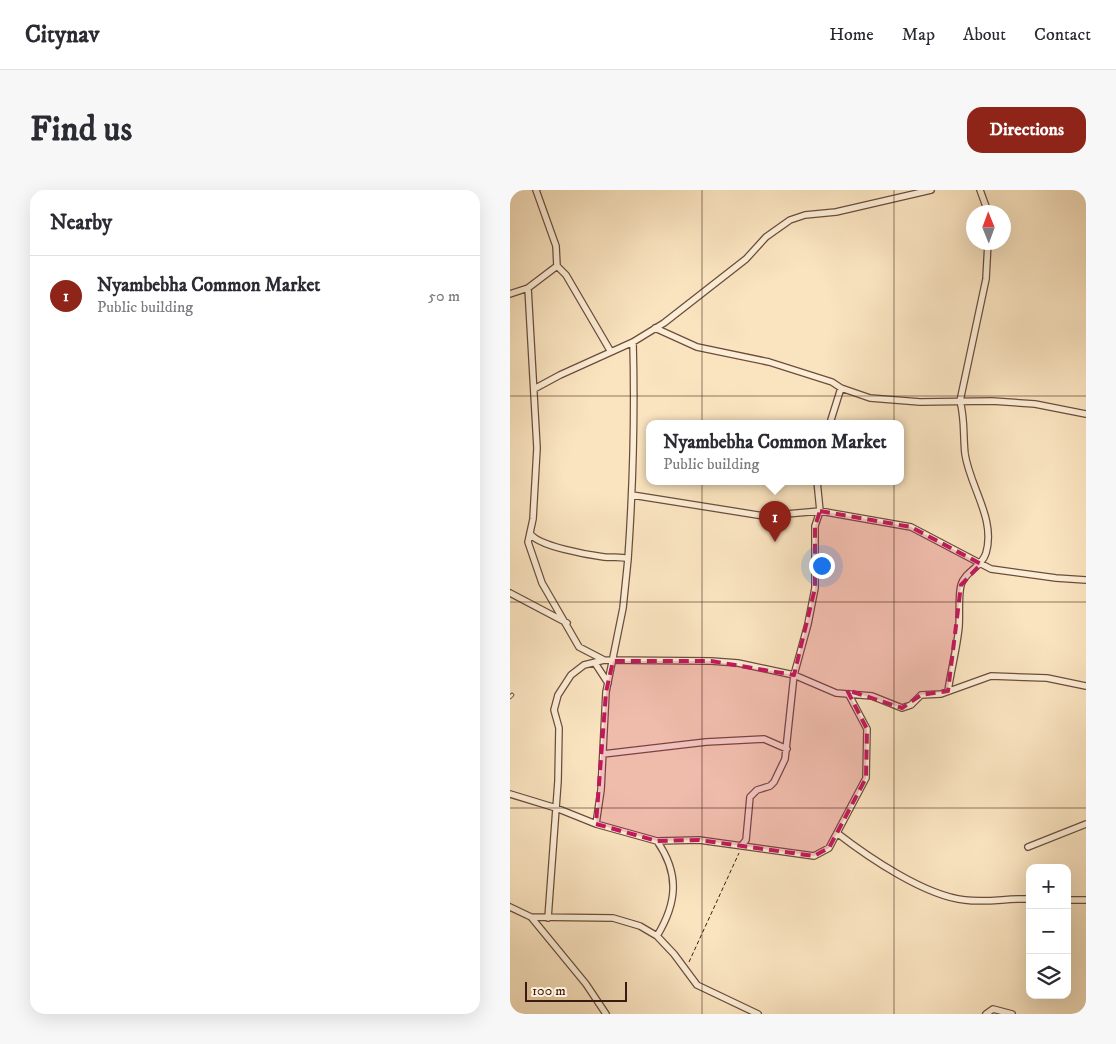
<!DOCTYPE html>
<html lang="en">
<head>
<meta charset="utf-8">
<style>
	:root { --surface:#fff; --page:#f7f7f7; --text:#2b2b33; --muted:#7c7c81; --line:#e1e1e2; --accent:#8f2418 }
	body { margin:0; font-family:"IM FELL DW Pica",serif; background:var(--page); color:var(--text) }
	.controls { position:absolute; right:15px; bottom:15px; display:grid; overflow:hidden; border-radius:10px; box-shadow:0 5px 20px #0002 }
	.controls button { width:45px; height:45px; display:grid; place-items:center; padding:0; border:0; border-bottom:1px solid var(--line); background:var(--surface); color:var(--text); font:25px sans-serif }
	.compass { position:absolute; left:456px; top:15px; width:45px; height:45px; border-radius:50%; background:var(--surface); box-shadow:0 5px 20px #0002; rotate:359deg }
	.scale { position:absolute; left:15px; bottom:12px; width:102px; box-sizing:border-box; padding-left:5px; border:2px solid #3b1b0f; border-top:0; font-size:14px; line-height:18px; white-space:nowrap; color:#3b1b0f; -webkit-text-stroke:4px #fcedd6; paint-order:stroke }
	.you { position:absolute; left:311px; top:375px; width:18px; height:18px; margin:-12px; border:4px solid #fff; border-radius:50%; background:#1a73e8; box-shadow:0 0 0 8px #1a73e833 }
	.badge { display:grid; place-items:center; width:32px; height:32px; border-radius:50%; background:var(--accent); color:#fff; font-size:16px; font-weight:700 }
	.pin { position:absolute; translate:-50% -41px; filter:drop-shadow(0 1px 2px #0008) }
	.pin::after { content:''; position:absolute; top:26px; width:18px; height:15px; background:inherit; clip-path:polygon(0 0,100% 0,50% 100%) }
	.popup { position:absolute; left:136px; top:230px; width:258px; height:65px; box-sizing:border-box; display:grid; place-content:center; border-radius:10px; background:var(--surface); filter:drop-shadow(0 1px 4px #0005); font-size:16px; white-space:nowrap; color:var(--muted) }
	.popup b { font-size:19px; color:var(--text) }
	.popup::after { content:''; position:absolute; left:50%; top:100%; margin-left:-10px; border:10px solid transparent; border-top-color:var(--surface) }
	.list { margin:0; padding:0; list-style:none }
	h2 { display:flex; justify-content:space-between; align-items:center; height:65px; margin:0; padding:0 20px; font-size:21px }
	h2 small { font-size:16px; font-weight:400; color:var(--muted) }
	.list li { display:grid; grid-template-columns:32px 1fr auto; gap:15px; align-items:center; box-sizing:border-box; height:80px; padding:0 20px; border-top:1px solid var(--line) }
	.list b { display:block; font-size:19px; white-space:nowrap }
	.list p { margin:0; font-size:16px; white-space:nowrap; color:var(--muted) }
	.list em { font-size:16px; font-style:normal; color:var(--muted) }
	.icon { flex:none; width:28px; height:28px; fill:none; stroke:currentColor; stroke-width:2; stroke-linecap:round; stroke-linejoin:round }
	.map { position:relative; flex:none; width:576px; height:824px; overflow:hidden; border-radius:15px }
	header { display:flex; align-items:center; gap:30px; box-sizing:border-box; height:70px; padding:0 25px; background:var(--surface); border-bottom:1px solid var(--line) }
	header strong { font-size:24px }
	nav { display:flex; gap:28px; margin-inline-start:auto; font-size:18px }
	.intro { display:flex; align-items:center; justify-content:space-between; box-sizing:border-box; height:120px; padding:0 30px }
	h1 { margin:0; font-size:35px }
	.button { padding:12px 22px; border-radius:15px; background:var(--accent); color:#fff; font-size:18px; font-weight:700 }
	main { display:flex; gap:30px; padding:0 30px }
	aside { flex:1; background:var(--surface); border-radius:15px; box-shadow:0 5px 20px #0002 }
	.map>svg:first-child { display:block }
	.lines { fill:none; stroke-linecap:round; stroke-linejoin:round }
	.service-casing { stroke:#6b4d3b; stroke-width:4.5 }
	.minor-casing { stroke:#6b4d3b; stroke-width:8 }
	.path { stroke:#3b1b0f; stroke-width:1; stroke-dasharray:4 2.5; stroke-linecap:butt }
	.service { stroke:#fcedd6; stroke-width:2.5 }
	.minor { stroke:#fcedd6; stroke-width:5.5 }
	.marked { fill:#c2185b; fill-opacity:0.2; stroke:#c2185b; stroke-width:4; stroke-dasharray:10 6; stroke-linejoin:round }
	.grid { fill:none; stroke:#3b1b0f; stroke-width:1; stroke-opacity:0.55 }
</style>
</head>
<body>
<header>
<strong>Citynav</strong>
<nav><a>Home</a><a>Map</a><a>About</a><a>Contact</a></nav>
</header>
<div class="intro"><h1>Find us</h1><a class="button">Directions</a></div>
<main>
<aside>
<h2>Nearby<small></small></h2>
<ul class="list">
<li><span class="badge">1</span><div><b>Nyambebha Common Market</b><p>Public building</p></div><em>50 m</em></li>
</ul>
</aside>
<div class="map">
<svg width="576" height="824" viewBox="0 0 576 824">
	<rect width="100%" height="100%" fill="#fae4c0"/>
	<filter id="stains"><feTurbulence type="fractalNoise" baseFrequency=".004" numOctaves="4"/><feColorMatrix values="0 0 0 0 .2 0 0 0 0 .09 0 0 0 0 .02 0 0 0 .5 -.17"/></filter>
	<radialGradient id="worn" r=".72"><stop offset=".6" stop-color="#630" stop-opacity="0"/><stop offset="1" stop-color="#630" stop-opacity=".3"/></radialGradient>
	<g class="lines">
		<defs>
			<path id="service" d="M0,507L2,505"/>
			<path id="minor" d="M470,0L478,22
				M47,76L56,85L101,162
				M18,98L27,258L23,329L18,352L32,393L69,457L94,470L201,471L228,473L284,485L326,503L362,506L392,518L401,515L411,505L431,504L481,486L537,488L576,496
				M0,104L18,98L47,76L46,56L26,0
				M145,138L187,157L259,172L322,192L331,198L360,208L410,212L482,211L525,214L576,224
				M24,199L50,185L123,152L154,133L236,69L256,47L280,30L295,25L326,22L421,0
				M320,233L331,198
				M122,305L254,326L310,321L401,337L481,379L546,388L576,390
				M20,343C26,356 79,365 94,367C102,368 111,366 118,369L113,418L96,502L91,600L86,634L147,651C170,684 167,713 147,746
				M118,369C123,296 125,224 123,152
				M0,403L57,433
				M85,473L98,493
				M438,501C441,480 447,458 449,437C450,424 448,408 451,395C455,381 472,377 476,363C486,329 460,297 455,264C453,246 455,229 450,211L476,89L478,52
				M93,564L196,552L254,549L277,559
				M0,604L46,618L86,634
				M327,643C358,667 415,706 455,710C477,713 498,708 520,709
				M147,651L189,650L304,666L319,658L356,588L357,539L339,505
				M232,655L236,650L240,607L247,600L260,596L264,592L275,569L284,485L298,434L305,398V336L310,321L307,291
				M518,657L576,634
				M557,710H576
				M0,717L21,727L76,794L96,824
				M21,727L103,728L130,736L147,746L164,764L187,795L248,824
				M38,728L48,591L49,538L44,520L48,505L61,485L74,475L94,470
				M476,824L483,819L502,824"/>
		</defs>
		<use href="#service" class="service-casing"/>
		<use href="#minor" class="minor-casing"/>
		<path class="path" d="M179,772L229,663"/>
		<use href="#service" class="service"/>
		<use href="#minor" class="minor"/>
	</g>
	<path class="marked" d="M310,321L401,337L471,374L451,395L438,501L411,505L392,518L337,500L357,539L356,588L319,658L304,666L189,650L147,651L86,634L96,502L103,471H201L284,485L305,398V336Z"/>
	<path class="grid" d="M192,0V824M384,0V824M0,206H576M0,412H576M0,618H576"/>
	<rect width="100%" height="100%" filter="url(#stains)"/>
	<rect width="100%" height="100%" fill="url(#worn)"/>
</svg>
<div class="controls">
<button>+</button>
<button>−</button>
<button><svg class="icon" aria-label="layers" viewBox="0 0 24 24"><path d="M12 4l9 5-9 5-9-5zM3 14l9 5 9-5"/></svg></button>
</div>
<svg class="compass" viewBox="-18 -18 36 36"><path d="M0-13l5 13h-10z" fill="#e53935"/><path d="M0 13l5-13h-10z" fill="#7c7c81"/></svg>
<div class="scale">100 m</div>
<div class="you"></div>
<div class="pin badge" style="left:265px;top:352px">1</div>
<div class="popup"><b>Nyambebha Common Market</b>Public building</div>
</div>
</main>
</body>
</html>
